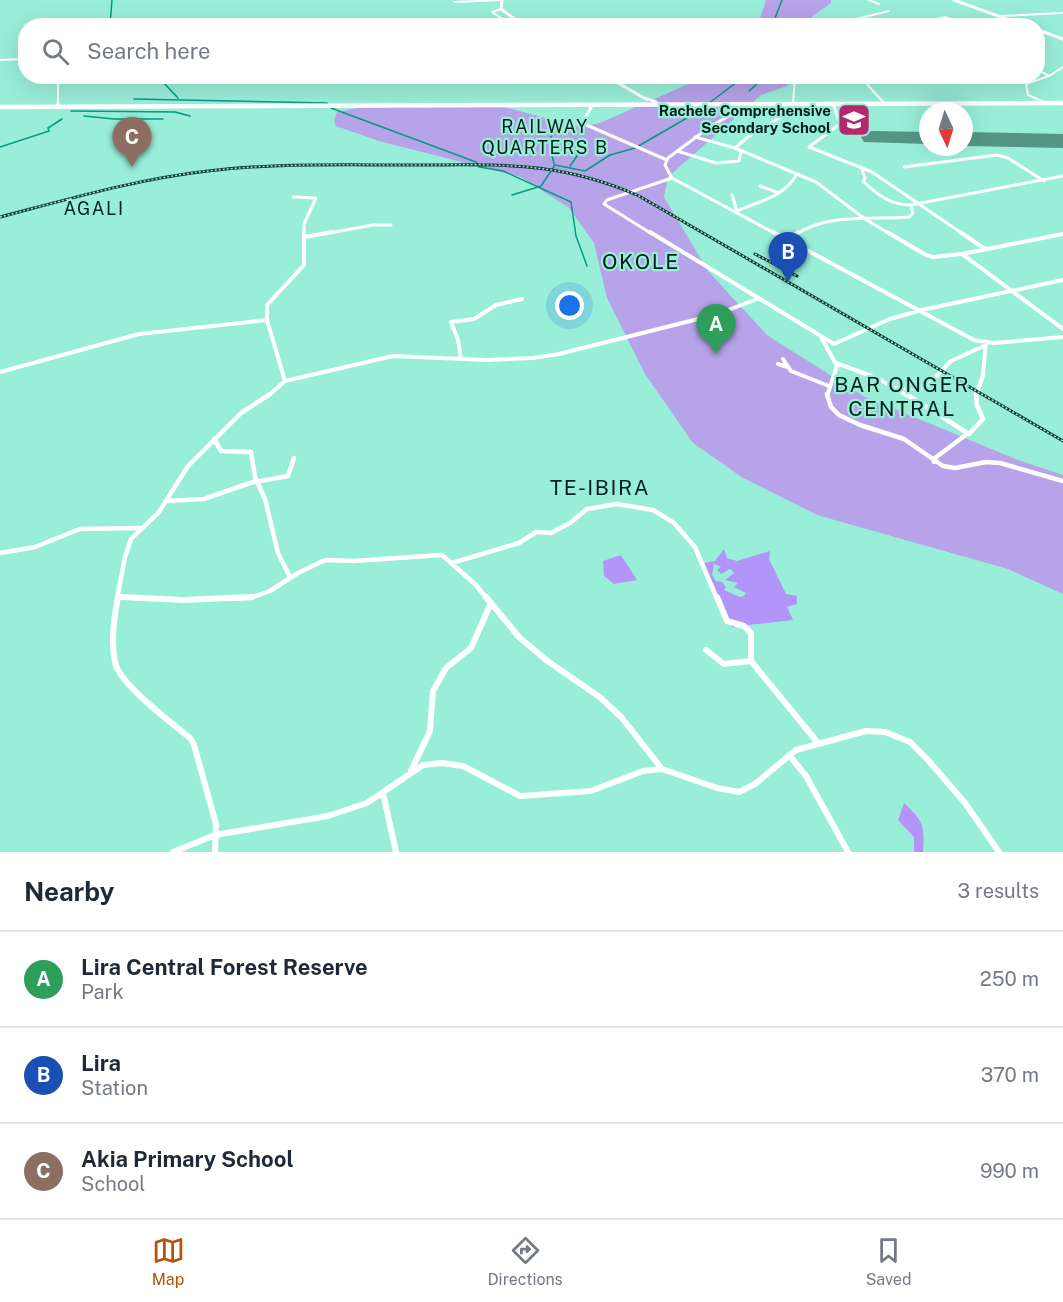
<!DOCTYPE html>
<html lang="en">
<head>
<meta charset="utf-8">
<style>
	:root { --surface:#fff; --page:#f6f6f7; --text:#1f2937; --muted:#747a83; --line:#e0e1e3; --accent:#b45309 }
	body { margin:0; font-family:"Public Sans",sans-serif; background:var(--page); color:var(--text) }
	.compass { position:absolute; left:919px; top:102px; width:54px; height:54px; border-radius:50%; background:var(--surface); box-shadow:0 6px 24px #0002; rotate:176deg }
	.you { position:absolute; left:570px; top:306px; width:21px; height:21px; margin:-15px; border:4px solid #fff; border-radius:50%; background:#1a73e8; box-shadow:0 0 0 9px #1a73e833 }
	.badge { display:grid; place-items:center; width:39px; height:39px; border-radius:50%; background:var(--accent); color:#fff; font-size:20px; font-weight:700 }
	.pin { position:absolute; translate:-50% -50px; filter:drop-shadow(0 2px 3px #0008) }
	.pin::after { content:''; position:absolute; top:32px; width:21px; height:18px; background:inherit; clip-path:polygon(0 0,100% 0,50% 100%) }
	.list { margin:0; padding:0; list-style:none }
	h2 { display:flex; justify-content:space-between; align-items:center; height:78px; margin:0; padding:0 24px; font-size:26px }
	h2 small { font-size:20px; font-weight:400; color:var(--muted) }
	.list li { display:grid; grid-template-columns:39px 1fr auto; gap:18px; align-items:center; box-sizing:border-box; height:96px; padding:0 24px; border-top:2px solid var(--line) }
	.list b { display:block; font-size:22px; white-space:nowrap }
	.list p { margin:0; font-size:20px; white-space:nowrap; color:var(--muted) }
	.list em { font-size:20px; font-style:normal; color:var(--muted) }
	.icon { flex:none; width:33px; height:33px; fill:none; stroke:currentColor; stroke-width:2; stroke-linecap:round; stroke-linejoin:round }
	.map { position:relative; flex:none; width:1063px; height:852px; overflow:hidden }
	.search { position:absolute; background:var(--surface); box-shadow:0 6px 24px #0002; left:18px; right:18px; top:18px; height:66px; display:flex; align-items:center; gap:15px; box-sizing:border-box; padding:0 21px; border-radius:24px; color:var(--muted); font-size:22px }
	.sheet { height:366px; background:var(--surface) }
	nav { display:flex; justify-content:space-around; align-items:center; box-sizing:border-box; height:84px; border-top:2px solid var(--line); background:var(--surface); font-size:16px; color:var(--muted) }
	nav a { display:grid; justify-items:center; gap:3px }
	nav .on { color:var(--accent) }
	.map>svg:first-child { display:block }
	.green { fill:#b6a3e9 }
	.forest { fill:#b395f9; fill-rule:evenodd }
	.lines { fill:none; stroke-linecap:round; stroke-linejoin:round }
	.stream { stroke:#009b83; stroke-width:1.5 }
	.runway { fill:#569484; fill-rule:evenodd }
	.street-far4 { stroke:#fff; stroke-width:2 }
	.street-far3 { stroke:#fff; stroke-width:3 }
	.street-far2 { stroke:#fff; stroke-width:4 }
	.street-far1 { stroke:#fff; stroke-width:4.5 }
	.street { stroke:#fff; stroke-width:6 }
	.secondary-far1 { stroke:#fff; stroke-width:3 }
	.secondary { stroke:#fff; stroke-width:4.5 }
	.rail-casing { stroke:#123930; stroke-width:3 }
	.rail { stroke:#99eed8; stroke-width:1.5; stroke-dasharray:2; stroke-linecap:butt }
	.labels { text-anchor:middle; stroke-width:4.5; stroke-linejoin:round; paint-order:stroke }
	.far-poi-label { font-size:15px; font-weight:bold; fill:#002019; stroke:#99eed8; text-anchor:end }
	.far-quarter-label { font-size:18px; letter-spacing:1.5px; fill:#002019; stroke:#99eed8 }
	.quarter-label { font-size:21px; letter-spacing:1.5px; fill:#002019; stroke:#99eed8 }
</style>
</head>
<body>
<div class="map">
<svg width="1063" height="852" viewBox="0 0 1063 852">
	<rect width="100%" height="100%" fill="#99eed8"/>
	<path class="green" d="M766,0H831V3L814,15L805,25H758Z
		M704,77H793L787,86L761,95L668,177L664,197L708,271L767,335L863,396L1018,460L1063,475V594L1008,569L817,515L743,478L693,443L645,374L607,298L594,243L569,208L521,177L379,141L336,126L334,121L337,112L367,106L404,103L504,107L579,127L600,123Z"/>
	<path class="forest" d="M724,549L727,558L737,561L770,551L769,559L786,594L797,596V604L787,607L793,620L732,627L704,563L715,561ZM714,564L721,567L717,570L721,574L730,569L734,573L725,580L738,583L734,587L746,593L744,596L740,597L724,590L726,587L722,582L716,581L712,575Z
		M621,555L637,580L614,584L604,576L603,561Z
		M904,803C923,821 925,825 923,852H914V837L898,820Z"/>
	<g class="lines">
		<path class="stream" d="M110,26L112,0
			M772,26L782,0
			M163,76L162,81L178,98
			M749,91L760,81V76
			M134,99L327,103L328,105
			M709,103L745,76
			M331,108L476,162L479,167L503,171L571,202L576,236L587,266
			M71,111L175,112L190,116
			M84,116L114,119H163
			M550,128L553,130L550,141L558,150L552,155L554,164
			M0,147L49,131L48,128L62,119
			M570,166L577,156L575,150L582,148
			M512,195L541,186L555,165L585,171L610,155L635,148L706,107"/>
		<path class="runway" d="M872,131L928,132V144L864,142L861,137L864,132Z
			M964,132L1063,134V148L964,146Z"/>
		<path class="street-far4" d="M869,0L879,4
			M454,2L502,0
			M501,9L492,12L512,25L522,24
			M1000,16L1063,13
			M852,20L889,11
			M829,26L852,20L865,26
			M907,26L945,17L969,26
			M1006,26L1018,22
			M0,60L26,59
			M1038,70L1049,76L1026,84L1028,95L1046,103
			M855,76L865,82L884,103
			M1049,76L1063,67
			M796,82L862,80
			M793,103L795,76
			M58,104V76
			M802,104L804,103"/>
		<path class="street-far3" d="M833,103L840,124L809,147L872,172L963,234
			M593,104L582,123L667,160
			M749,105L711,126L668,158L665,165L672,178L776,234
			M57,107L58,103
			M695,137L735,148L816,182L865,219L890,234
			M735,148L748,137L804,103
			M677,151L716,163L739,161L741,152
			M861,167L865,178L863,181C877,195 891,205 911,205
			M904,167L997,155L1008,158L1044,181
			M760,186L779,193
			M732,195L737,211
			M293,197L316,198L304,224V234
			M739,210C761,201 785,196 797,174
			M324,234L373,225H391
			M652,234L604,204L607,200L672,178
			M797,234C828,213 873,220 909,217L913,213L911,205L1063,176"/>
		<path class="street-far2" d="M650,232L834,344L890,319L922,310L1063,280
			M773,232L974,340L994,343L1063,337
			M887,232L926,255L933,257L962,254
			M960,232L985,249
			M1063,234L962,254L1063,329
			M305,237L332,232
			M788,241L798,232
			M267,320L285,381
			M822,339L837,366L827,396
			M461,359L458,340L451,322L474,319L496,305L522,299
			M783,359L791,371L829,386
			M836,363L877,378L908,396
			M778,364L788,367
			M0,372L139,334L267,320V305L304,265V232
			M896,388H925L951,361L984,346
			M268,396L285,381L393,356L487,360L533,358L559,354L718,314L757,299
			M976,396L983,375L986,342"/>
		<path class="street-far1" d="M827,394L831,407L839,415L860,425L904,439L943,466L955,468L986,462L1000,463L1063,481
			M906,394L969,434L983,419L977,405L976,394
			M214,439L221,451L251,452L255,477L265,499L278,553L290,577
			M934,462L935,458L967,434
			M167,501L204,499L250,483L288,476L294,458
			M0,553L35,547L80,529L141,528
			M452,563L519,543L536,532L551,533L570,523L587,509L617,504L653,510L674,523L695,547L717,599
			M117,597L155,599
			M117,599L125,557L131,539L159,512L188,466L241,413L270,394
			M226,599L250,598L270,591L298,573L325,560L354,561L442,555L476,585L487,599"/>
		<path class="street" d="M118,597C114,617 111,643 115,662C119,684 172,723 190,738L194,745L216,824L215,852
			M122,597L183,600L252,597
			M486,597L519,637L546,660L601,698L622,718L662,769L717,788L739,792L755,784L796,750L866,731L885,732L910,742L928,760L965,803L999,852
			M717,597L727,621L744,626L751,633V661L818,743
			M706,650L724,664L751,661
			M789,755L806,776L848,852
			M411,771L430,731L433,691L446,668L471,648L491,603
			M383,793L396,852
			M173,852L215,835L328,816L367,803L423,765L442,763L463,766L520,796L591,791L643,771L662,769"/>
		<path class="secondary-far1" d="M502,0L501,9L524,26
			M954,0L1026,26
			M1038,30L1063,39
			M606,76L644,98L656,102
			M748,104L1063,103"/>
		<path class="secondary" d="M0,107L1063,103"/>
		<defs>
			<path id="rail" d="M0,217C69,199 137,179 208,171C276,163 344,165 412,165C499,165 557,160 639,196L1063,441
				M755,254L797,276"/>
		</defs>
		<use href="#rail" class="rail-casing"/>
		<use href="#rail" class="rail"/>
	</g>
	<defs>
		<symbol id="school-square" viewBox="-11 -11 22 22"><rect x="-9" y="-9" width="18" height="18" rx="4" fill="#b22a6b" stroke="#99eed8"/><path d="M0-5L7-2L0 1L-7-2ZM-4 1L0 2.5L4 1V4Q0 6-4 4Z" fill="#fff"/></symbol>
	</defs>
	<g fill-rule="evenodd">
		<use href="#school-square" x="835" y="101" width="38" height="38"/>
	</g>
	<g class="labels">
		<g class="far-poi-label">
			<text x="831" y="116">Rachele Comprehensive<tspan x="831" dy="17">Secondary School</tspan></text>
		</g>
		<g class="far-quarter-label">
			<text x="545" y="133">RAILWAY<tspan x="545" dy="21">QUARTERS B</tspan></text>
			<text x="94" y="215">AGALI</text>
		</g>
		<g class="quarter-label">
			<text x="641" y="269">OKOLE</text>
			<text x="902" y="392">BAR ONGER<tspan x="902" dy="24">CENTRAL</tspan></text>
			<text x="600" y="495">TE-IBIRA</text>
		</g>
	</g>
</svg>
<svg class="compass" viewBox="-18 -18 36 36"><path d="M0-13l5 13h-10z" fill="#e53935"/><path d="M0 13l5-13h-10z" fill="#747a83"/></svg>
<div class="you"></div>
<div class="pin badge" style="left:716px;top:354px;background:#2e9e5b">A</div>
<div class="pin badge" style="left:788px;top:282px;background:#1a4fb4">B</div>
<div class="pin badge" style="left:132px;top:167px;background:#8d6e63">C</div>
<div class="search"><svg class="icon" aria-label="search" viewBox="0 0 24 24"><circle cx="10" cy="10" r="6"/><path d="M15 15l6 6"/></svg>Search here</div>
</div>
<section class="sheet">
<h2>Nearby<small>3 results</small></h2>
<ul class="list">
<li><span class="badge" style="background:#2e9e5b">A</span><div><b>Lira Central Forest Reserve</b><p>Park</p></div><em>250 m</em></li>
<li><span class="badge" style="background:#1a4fb4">B</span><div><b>Lira</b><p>Station</p></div><em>370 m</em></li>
<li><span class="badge" style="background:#8d6e63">C</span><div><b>Akia Primary School</b><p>School</p></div><em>990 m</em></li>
</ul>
</section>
<nav>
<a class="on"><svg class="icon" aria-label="map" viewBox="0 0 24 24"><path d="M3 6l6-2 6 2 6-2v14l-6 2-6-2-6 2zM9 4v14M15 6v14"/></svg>Map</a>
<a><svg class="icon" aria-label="directions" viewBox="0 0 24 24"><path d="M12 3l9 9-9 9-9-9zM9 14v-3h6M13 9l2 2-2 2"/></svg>Directions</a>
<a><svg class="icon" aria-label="saved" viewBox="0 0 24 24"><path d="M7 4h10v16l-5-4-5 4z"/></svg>Saved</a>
</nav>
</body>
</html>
